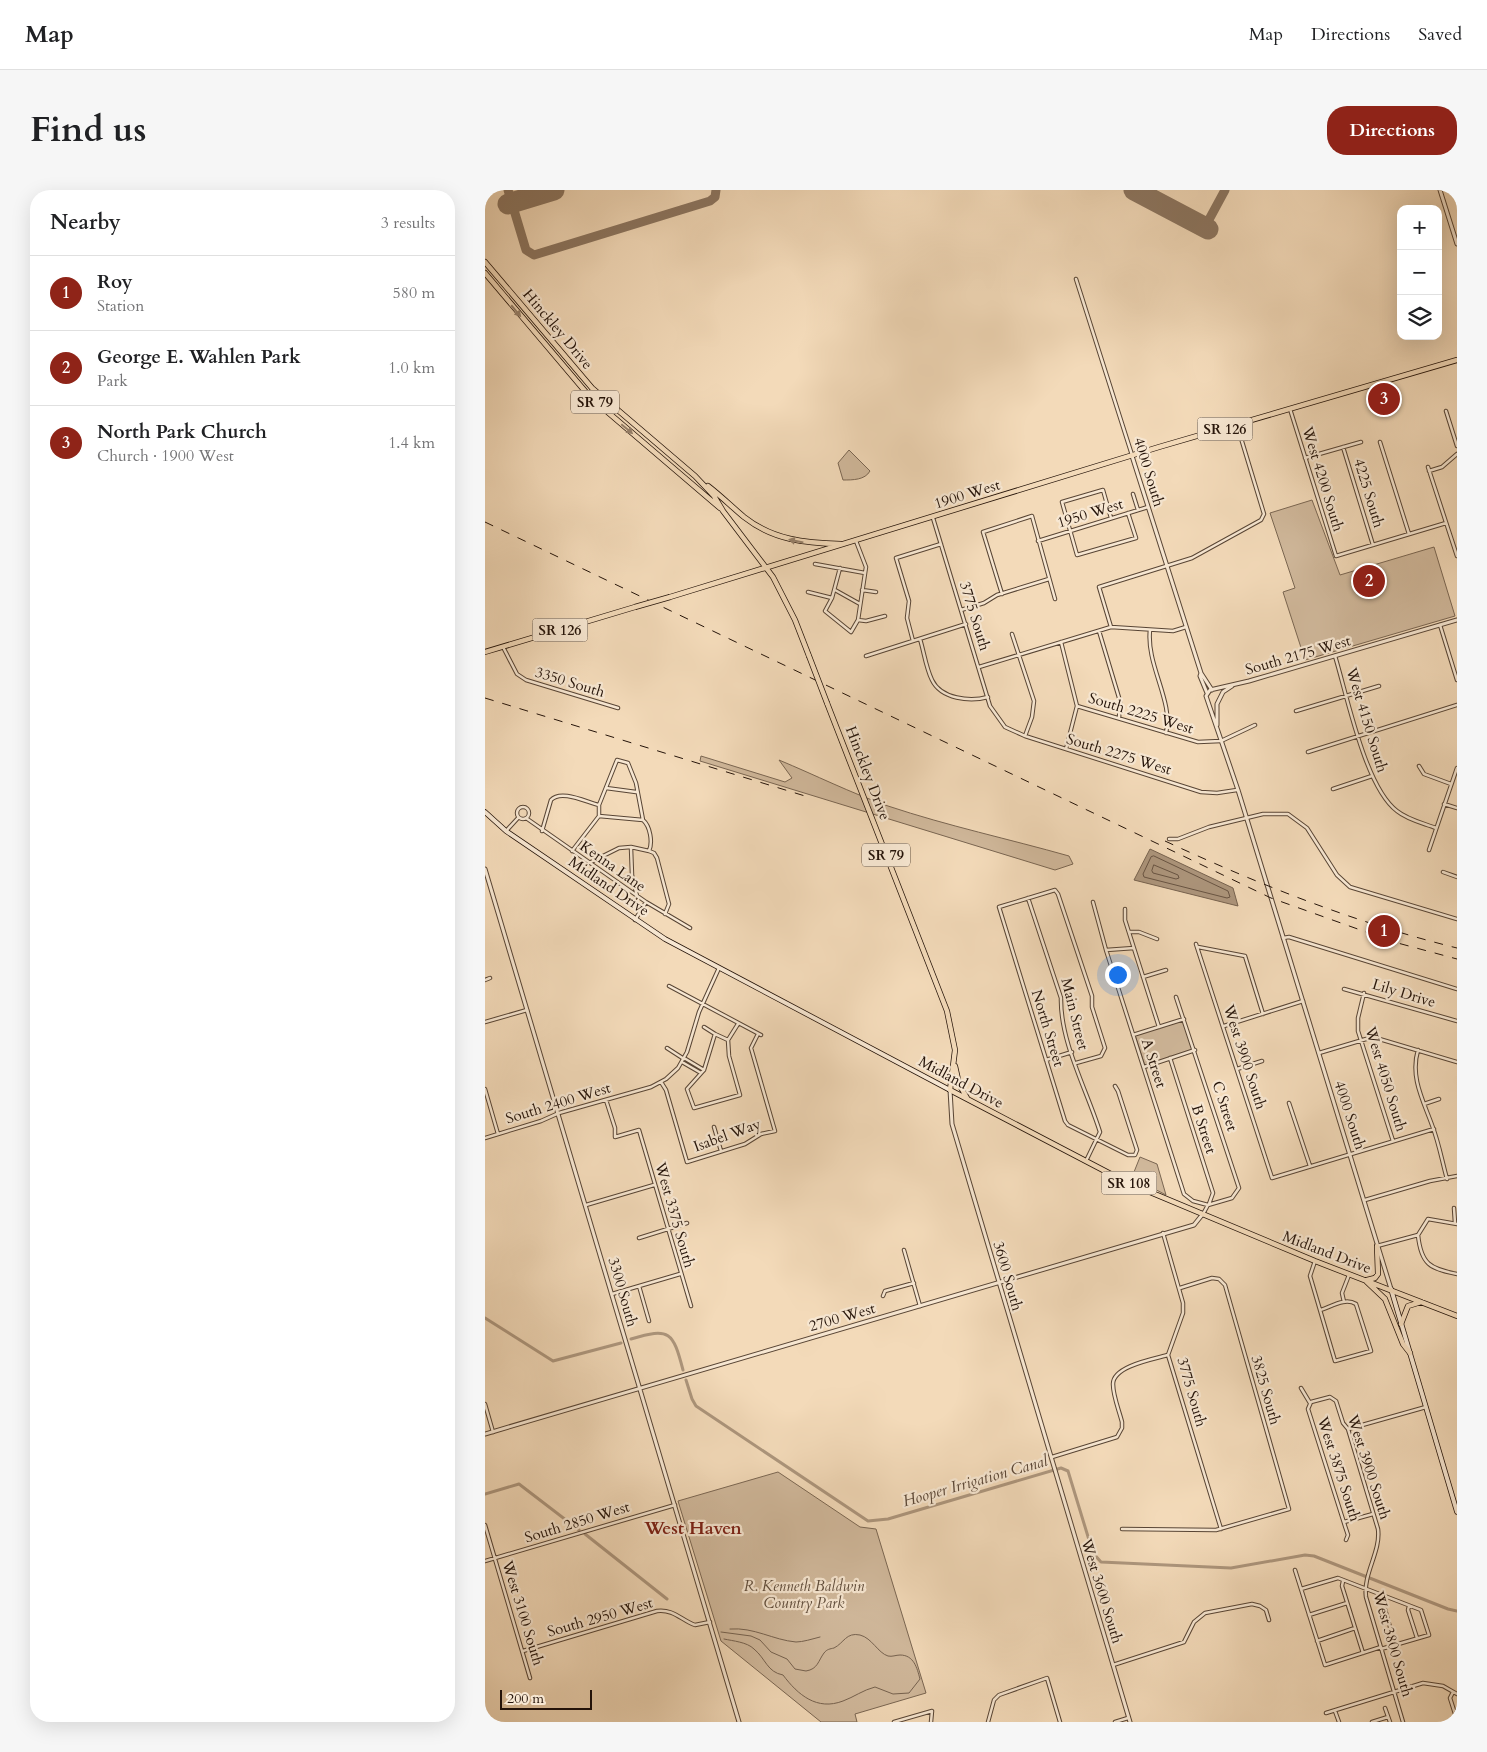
<!DOCTYPE html>
<html lang="en">
<head>
<meta charset="utf-8">
<style>
	:root { --surface:#fff; --page:#f6f6f6; --text:#202124; --muted:#757577; --line:#e0e0e0; --accent:#8f2418 }
	body { margin:0; font-family:Cardo,serif; background:var(--page); color:var(--text) }
	.controls { position:absolute; right:15px; top:15px; display:grid; overflow:hidden; border-radius:10px; box-shadow:0 5px 20px #0002 }
	.controls button { width:45px; height:45px; display:grid; place-items:center; padding:0; border:0; border-bottom:1px solid var(--line); background:var(--surface); color:var(--text); font:25px sans-serif }
	.scale { position:absolute; left:15px; bottom:12px; width:92px; box-sizing:border-box; padding-left:5px; border:2px solid #241309; border-top:0; font-size:14px; line-height:18px; white-space:nowrap; color:#241309; -webkit-text-stroke:4px #f7e7d2; paint-order:stroke }
	.you { position:absolute; left:632px; top:784px; width:18px; height:18px; margin:-12px; border:4px solid #fff; border-radius:50%; background:#1a73e8; box-shadow:0 0 0 8px #1a73e833 }
	.badge { display:grid; place-items:center; width:32px; height:32px; border-radius:50%; background:var(--accent); color:#fff; font-size:16px; font-weight:700 }
	.pin { position:absolute; translate:-50% -50%; border:2px solid #fff; box-shadow:0 1px 5px #0006 }
	.list { margin:0; padding:0; list-style:none }
	h2 { display:flex; justify-content:space-between; align-items:center; height:65px; margin:0; padding:0 20px; font-size:21px }
	h2 small { font-size:16px; font-weight:400; color:var(--muted) }
	.list li { display:grid; grid-template-columns:32px 1fr auto; gap:15px; align-items:center; box-sizing:border-box; height:75px; padding:0 20px; border-top:1px solid var(--line) }
	.list b { display:block; font-size:19px; white-space:nowrap }
	.list p { margin:0; font-size:16px; white-space:nowrap; color:var(--muted) }
	.list em { font-size:16px; font-style:normal; color:var(--muted) }
	.icon { flex:none; width:28px; height:28px; fill:none; stroke:currentColor; stroke-width:2; stroke-linecap:round; stroke-linejoin:round }
	.map { position:relative; flex:none; width:972px; height:1532px; overflow:hidden; border-radius:20px }
	header { display:flex; align-items:center; gap:30px; box-sizing:border-box; height:70px; padding:0 25px; background:var(--surface); border-bottom:1px solid var(--line) }
	header strong { font-size:24px }
	nav { display:flex; gap:28px; margin-inline-start:auto; font-size:18px }
	.intro { display:flex; align-items:center; justify-content:space-between; box-sizing:border-box; height:120px; padding:0 30px }
	h1 { margin:0; font-size:35px }
	.button { padding:12px 22px; border-radius:20px; background:var(--accent); color:#fff; font-size:18px; font-weight:700 }
	main { display:flex; gap:30px; padding:0 30px }
	aside { flex:1; background:var(--surface); border-radius:20px; box-shadow:0 5px 20px #0002 }
	.map>svg:first-child { display:block }
	.green { fill:#d0b89b; stroke:#7a6652 }
	.water { fill:#ad967d; stroke:#76624f }
	.lines { fill:none; stroke-linecap:round; stroke-linejoin:round }
	.shore { stroke:#685443; stroke-width:1 }
	.stream { stroke:#76624f; stroke-width:1 }
	.canal { stroke:#ad967d; stroke-width:3 }
	.taxiway { stroke:#8c7661; stroke-width:9 }
	.runway { stroke:#8c7661; stroke-width:21 }
	.minor-casing { stroke:#584535; stroke-width:4.5 }
	.tertiary-casing { stroke:#584535; stroke-width:5 }
	.secondary-casing { stroke:#241309; stroke-width:5.5 }
	.primary-casing { stroke:#241309; stroke-width:6 }
	.minor { stroke:#f7e7d2; stroke-width:2.5 }
	.tertiary { stroke:#f7e7d2; stroke-width:3 }
	.secondary { stroke:#f7e7d2; stroke-width:4 }
	.primary { stroke:#f3dab9; stroke-width:4.5 }
	.rail { stroke:#241309; stroke-width:1; stroke-dasharray:9 9; stroke-linecap:butt }
	.primary-bridge-casing { stroke:#241309; stroke-width:6; stroke-linecap:butt }
	.primary-bridge { stroke:#f3dab9; stroke-width:4.5 }
	.oneway { fill:#96806a }
	.labels { text-anchor:middle; stroke-width:4.5; stroke-linejoin:round; paint-order:stroke }
	.shield { fill:#f7e7d2; stroke:#635345; stroke-width:1 }
	.shield-label { font-size:14px; font-weight:bold; fill:#241309 }
	.street-label { font-size:15px; fill:#241309; stroke:#f7e7d2 }
	.park-label { font-size:15px; font-style:italic; fill:#604d3c; stroke:#f7e7d2 }
	.water-label { font-size:16px; font-style:italic; fill:#5b4737; stroke:#f7e7d2 }
	.quarter-label { font-size:18px; font-weight:bold; fill:#7a1f14; stroke:#f7e7d2 }
</style>
</head>
<body>
<header>
<strong>Map</strong>
<nav><a>Map</a><a>Directions</a><a>Saved</a></nav>
</header>
<div class="intro"><h1>Find us</h1><a class="button">Directions</a></div>
<main>
<aside>
<h2>Nearby<small>3 results</small></h2>
<ul class="list">
<li><span class="badge">1</span><div><b>Roy</b><p>Station</p></div><em>580 m</em></li>
<li><span class="badge">2</span><div><b>George E. Wahlen Park</b><p>Park</p></div><em>1.0 km</em></li>
<li><span class="badge">3</span><div><b>North Park Church</b><p>Church · 1900 West</p></div><em>1.4 km</em></li>
</ul>
</aside>
<div class="map">
<svg width="972" height="1532" viewBox="0 0 972 1532">
	<rect width="100%" height="100%" fill="#f3dab9"/>
	<filter id="stains"><feTurbulence type="fractalNoise" baseFrequency=".004" numOctaves="4"/><feColorMatrix values="0 0 0 0 .2 0 0 0 0 .09 0 0 0 0 .02 0 0 0 .5 -.17"/></filter>
	<radialGradient id="worn" r=".72"><stop offset=".6" stop-color="#630" stop-opacity="0"/><stop offset="1" stop-color="#630" stop-opacity=".3"/></radialGradient>
	<path class="green" d="M364,260L385,281C380,290 368,290 358,290L353,273Z
		M827,310L855,385L949,357L970,426L820,470L798,402L810,398L785,323Z
		M216,566L300,592L307,588L294,570C330,585 366,603 403,616C463,636 524,649 584,666L588,674L570,680L215,571Z
		M699,830L708,860L660,876L650,845Z
		M655,967L672,974L681,1005L647,987Z
		M293,1282L375,1337L391,1339L441,1503L370,1524L372,1532H336L236,1451L193,1311Z"/>
	<path class="water" d="M665,659L748,698L753,716L649,690Z"/>
	<g class="lines">
		<path class="shore" d="M669,666L743,701L745,707L742,708L659,687L658,684L666,667Z
			M669,675L693,685L694,688L691,689L668,683L667,681Z"/>
		<path class="stream" d="M245,1439C269,1437 288,1450 311,1452C318,1452 327,1449 335,1447
			M236,1442L266,1446L275,1450L286,1462L302,1469L310,1479L321,1481C333,1479 333,1471 339,1463C342,1459 345,1459 349,1458C359,1453 361,1442 375,1445C387,1448 393,1463 403,1466C407,1467 411,1465 415,1465C429,1465 432,1478 435,1489L424,1503L408,1504L390,1497C378,1500 369,1507 358,1511C332,1521 313,1505 298,1485C282,1482 281,1469 269,1459C262,1452 248,1451 239,1449"/>
		<path class="canal" d="M0,1128L68,1171L136,1153
			M146,1149C185,1137 188,1142 198,1180
			M201,1190L207,1209L211,1216L383,1331L403,1329L576,1278L583,1281L608,1363L616,1372L746,1378L820,1365L829,1366L963,1419L972,1421
			M0,1304L34,1294L94,1340
			M100,1344L182,1409"/>
		<path class="taxiway" d="M23,0L41,60L49,65L225,11L230,7L231,0
			M720,37L740,0"/>
		<path class="runway" d="M649,0L723,39
			M23,14L69,0"/>
		<defs>
			<path id="minor" d="M591,89L647,265
				M805,219L851,366L961,333
				M961,221L972,256
				M895,252L924,344
				M858,257L888,355
				M820,268L876,252
				M943,277L972,366
				M944,281L957,277L972,264
				M648,304L653,320
				M448,328L505,516L520,537L540,546L716,602L732,603L752,600
				M626,328L618,300L577,312L592,365L651,348L643,323
				M553,351L663,317
				M330,374L380,383
				M355,378L347,408L340,421L366,442L373,430L381,377L371,351
				M350,400L375,414
				M377,400L391,402
				M323,402L347,408
				M517,404L498,342L547,326L570,409
				M476,420L499,413L512,405L564,389
				M373,430L381,431L400,426
				M955,435L972,490
				M626,437L614,397L707,368L776,330L779,324L752,235
				M665,440C661,475 689,512 681,543
				M614,441L635,511L634,528
				M527,444L549,511L547,527L540,546
				M435,449C439,462 441,478 447,490C456,509 485,512 503,507
				M428,451L422,428L424,411L411,368L456,354
				M576,452L592,516L581,559
				M18,457L32,484L41,490L133,518
				M381,466L481,434
				M850,466C862,505 880,597 912,621C923,630 938,633 951,638
				M494,477L626,437L688,441L701,437
				M592,516L713,552L736,551L770,535
				M811,521L894,496
				M823,562L972,515
				M934,576L939,584L966,594
				M121,598L151,602
				M848,599L887,586
				M959,614L972,618
				M32 623a6 6 0 1 1 12 0a6 6 0 1 1-12 0Z
				M114,626L158,630
				M41,628L161,712L205,738
				M21,641L33,628
				M57,641L66,610C76,599 101,612 114,615
				M684,649H693L724,637L778,624H803L822,638L852,685L865,697L972,729
				M146,658L147,685L152,706
				M944,660L972,578
				M87,661L114,626V615L132,570L143,573L151,593L158,630C165,636 168,652 164,661L169,663L172,668L184,714L180,724
				M104,673L134,658L146,657L164,661
				M958,682L972,687
				M543,708L576,808C575,852 602,900 615,942L601,971
				M608,712L621,760L699,1004L708,1011L723,1015L718,1024
				M640,719V730L674,837
				M150,730L161,712
				M644,742H654L672,749
				M798,748L804,747L972,799
				M711,754L787,988L949,939
				M713,757L760,766L778,824
				M621,760L649,758
				M658,787L681,780
				M0,790L5,788
				M184,796L276,845
				M859,799L972,831
				M879,803L873,828V841L908,951
				M691,807L754,998L747,1008L723,1015
				M0,832L42,820
				M739,836L818,811
				M219,837L230,844
				M230,844L243,850L244,866L255,905L209,918L202,899L219,880Z
				M648,845L699,829
				M243,850L253,834
				M182,858L199,869
				M933,860C925,887 938,910 947,935C954,953 957,971 962,989
				M834,863L881,849L891,848L972,872
				M199,868L219,880
				M685,868L728,1003L724,1014
				M561,870L587,862
				M197,872L216,883
				M591,873L616,866L620,858L607,817V806L573,704L570,700L514,717L580,931L583,935L643,965H650L652,960L633,901L630,896
				M659,877L710,860
				M752,879L777,871
				M176,892L181,900L202,972L260,954L276,944L290,941L266,858L273,844
				M0,899L13,944
				M121,910L130,938V947L154,940L206,1116
				M804,913L825,976
				M939,914L954,909
				M229,937L236,961
				M0,948L56,931L74,923L166,897L181,889L193,878L202,862L214,822L234,778
				M880,1010L945,991L972,986
				M101,1015L169,995
				M969,1018L970,1033
				M678,1043L698,1113V1123L683,1165L736,1339
				M933,1045C936,1074 945,1079 972,1084
				M933,1045L943,1029L972,1034
				M154,1048L202,1033
				M892,1056L933,1045
				M419,1060L435,1116
				M830,1071L825,1086L850,1171L886,1161L871,1114C860,1107 846,1117 835,1120
				M154,1096L164,1131
				M127,1104L195,1084
				M398,1106L400,1101L429,1093
				M859,1112L857,1103L864,1085
				M816,1198L825,1213
				M0,1214L8,1242
				M863,1239L941,1217
				M567,1267L632,1247L637,1238V1232C634,1220 628,1206 628,1194C628,1176 669,1169 683,1165
				M859,1332L888,1324
				M0,1335L45,1488
				M637,1339L731,1340L804,1319L740,1095L734,1089L727,1088L695,1098
				M861,1350L863,1345L860,1336L823,1219L826,1212L845,1207L851,1211L858,1233L863,1239L893,1339C896,1362 878,1383 881,1407L918,1532
				M0,1371L190,1315
				M810,1380L840,1475L896,1457
				M858,1391L857,1396L878,1463
				M816,1399L853,1388L936,1420L944,1445L896,1459
				M899,1406L898,1412L910,1455
				M924,1416L923,1420L932,1448
				M824,1425L862,1413
				M832,1451L870,1438
				M38,1461L172,1421C189,1419 196,1430 210,1435L225,1432
				M628,1475L699,1452L709,1432L720,1423L767,1414L775,1416L781,1420L784,1430
				M968,1502L965,1508L972,1530
				M900,1518L905,1532
				M850,1521L854,1532
				M841,1523L938,1493L958,1496L972,1504
				M409,1532L447,1521L446,1532
				M503,1532L509,1510L514,1505L562,1488L575,1532
				M630,1532L643,1528
				M887,1532L903,1527"/>
			<path id="tertiary" d="M955,0L972,54
				M647,266L716,483L715,486L722,503
				M716,483L727,500
				M732,535V514L738,502L747,496
				M0,679L254,1532
				M465,900L467,934L645,1532
				M906,1099L753,600L721,506L725,500L764,491L972,430
				M0,1244L709,1035L717,1025"/>
			<path id="secondary" d="M0,622L21,641L180,749L465,900
				M906,1099L972,1322"/>
			<path id="primary" d="M0,72L107,198L210,286L229,306L238,321L288,387L310,430L324,466
				M0,83L105,207L235,318
				M223,296C236,306 247,317 259,327C288,350 320,353 356,354
				M185,407L674,257L972,170
				M0,462L150,417
				M342,513L462,821L470,860L465,900L641,992L830,1071L972,1126
				M470,876L474,894L482,908
				M882,1090L890,1088L893,1084L892,1056
				M881,1091L900,1109L918,1154L925,1163
				M916,1134L923,1116L936,1112"/>
		</defs>
		<use href="#minor" class="minor-casing"/>
		<use href="#tertiary" class="tertiary-casing"/>
		<use href="#secondary" class="secondary-casing"/>
		<use href="#primary" class="primary-casing"/>
		<use href="#minor" class="minor"/>
		<use href="#tertiary" class="tertiary"/>
		<use href="#secondary" class="secondary"/>
		<use href="#primary" class="primary"/>
		<path class="rail" d="M0,332L786,708L909,752L972,769
			M0,508L320,606
			M680,651C775,695 871,733 972,758"/>
		<defs>
			<path id="primary-bridge" d="M150,417L185,407
				M324,466L342,513"/>
		</defs>
		<use href="#primary-bridge" class="primary-bridge-casing"/>
		<use href="#primary-bridge" class="primary-bridge"/>
	</g>
	<defs><path id="oneway-solid" d="M-6-.8H1V-3.2L6.5 0L1 3.2V.8H-6Z" transform="scale(1.25)"/></defs>
	<g class="oneway">
		<use href="#oneway-solid" transform="translate(31 121) rotate(50)"/>
		<use href="#oneway-solid" transform="translate(142 239) rotate(40)"/>
		<use href="#oneway-solid" transform="translate(311 351) rotate(-168)"/>
	</g>
	<g class="labels">
		<g class="shield">
			<rect x="86" y="200.5" width="48" height="23" rx="4"/>
			<rect x="712.5" y="227.5" width="55" height="23" rx="4"/>
			<rect x="47.5" y="428.5" width="55" height="23" rx="4"/>
			<rect x="377" y="653.5" width="48" height="23" rx="4"/>
			<rect x="616.5" y="981.5" width="55" height="23" rx="4"/>
		</g>
		<g class="shield-label">
			<text x="110" y="217">SR 79</text>
			<text x="740" y="244">SR 126</text>
			<text x="75" y="445">SR 126</text>
			<text x="401" y="670">SR 79</text>
			<text x="644" y="998">SR 108</text>
		</g>
		<g class="street-label">
			<text transform="translate(73 139) rotate(50)" y="5">Hinckley Drive</text>
			<text transform="translate(664 282) rotate(73)" y="5">4000 South</text>
			<text transform="translate(838 289) rotate(73)" y="5">West 4200 South</text>
			<text transform="translate(884 303) rotate(73)" y="5">4225 South</text>
			<text transform="translate(482 304) rotate(-17)" y="5">1900 West</text>
			<text transform="translate(605 323) rotate(-17)" y="5">1950 West</text>
			<text transform="translate(490 426) rotate(73)" y="5">3775 South</text>
			<text transform="translate(813 465) rotate(-16)" y="5">South 2175 West</text>
			<text transform="translate(85 492) rotate(17)" y="5">3350 South</text>
			<text transform="translate(656 523) rotate(17)" y="5">South 2225 West</text>
			<text transform="translate(882 530) rotate(73)" y="5">West 4150 South</text>
			<text transform="translate(634 564) rotate(17)" y="5">South 2275 West</text>
			<text transform="translate(383 583) rotate(69)" y="5">Hinckley Drive</text>
			<text transform="translate(128 676) rotate(35)" y="5">Kenna Lane</text>
			<text transform="translate(124 696) rotate(34)" y="5">Midland Drive</text>
			<text transform="translate(919 803) rotate(17)" y="5">Lily Drive</text>
			<text transform="translate(590 824) rotate(76)" y="5">Main Street</text>
			<text transform="translate(563 838) rotate(73)" y="5">North Street</text>
			<text transform="translate(760 867) rotate(72)" y="5">West 3900 South</text>
			<text transform="translate(669 873) rotate(72)" y="5">A Street</text>
			<text transform="translate(901 889) rotate(73)" y="5">West 4050 South</text>
			<text transform="translate(476 892) rotate(28)" y="5">Midland Drive</text>
			<text transform="translate(73 913) rotate(-17)" y="5">South 2400 West</text>
			<text transform="translate(740 916) rotate(72)" y="5">C Street</text>
			<text transform="translate(865 925) rotate(72)" y="5">4000 South</text>
			<text transform="translate(719 939) rotate(72)" y="5">B Street</text>
			<text transform="translate(242 945) rotate(-20)" y="5">Isabel Way</text>
			<text transform="translate(190 1025) rotate(74)" y="5">West 3375 South</text>
			<text transform="translate(842 1062) rotate(21)" y="5">Midland Drive</text>
			<text transform="translate(523 1086) rotate(74)" y="5">3600 South</text>
			<text transform="translate(138 1102) rotate(74)" y="5">3300 South</text>
			<text transform="translate(357 1127) rotate(-16)" y="5">2700 West</text>
			<text transform="translate(781 1200) rotate(74)" y="5">3825 South</text>
			<text transform="translate(707 1202) rotate(74)" y="5">3775 South</text>
			<text transform="translate(884 1277) rotate(72)" y="5">West 3900 South</text>
			<text transform="translate(854 1279) rotate(72)" y="5">West 3875 South</text>
			<text transform="translate(92 1332) rotate(-17)" y="5">South 2850 West</text>
			<text transform="translate(617 1401) rotate(73)" y="5">West 3600 South</text>
			<text transform="translate(38 1423) rotate(73)" y="5">West 3100 South</text>
			<text transform="translate(115 1427) rotate(-16)" y="5">South 2950 West</text>
			<text transform="translate(908 1454) rotate(74)" y="5">West 3800 South</text>
		</g>
		<g class="park-label">
			<text x="319" y="1401">R. Kenneth Baldwin<tspan x="319" dy="17">Country Park</tspan></text>
		</g>
		<g class="water-label">
			<text transform="translate(490 1290) rotate(-16)" y="6">Hooper Irrigation Canal</text>
		</g>
		<g class="quarter-label">
			<text x="208" y="1344">West Haven</text>
		</g>
	</g>
	<rect width="100%" height="100%" filter="url(#stains)"/>
	<rect width="100%" height="100%" fill="url(#worn)"/>
</svg>
<div class="controls">
<button>+</button>
<button>−</button>
<button><svg class="icon" aria-label="layers" viewBox="0 0 24 24"><path d="M12 4l9 5-9 5-9-5zM3 14l9 5 9-5"/></svg></button>
</div>
<div class="scale">200 m</div>
<div class="you"></div>
<div class="pin badge" style="left:899px;top:741px">1</div>
<div class="pin badge" style="left:884px;top:391px">2</div>
<div class="pin badge" style="left:899px;top:209px">3</div>
</div>
</main>
</body>
</html>
